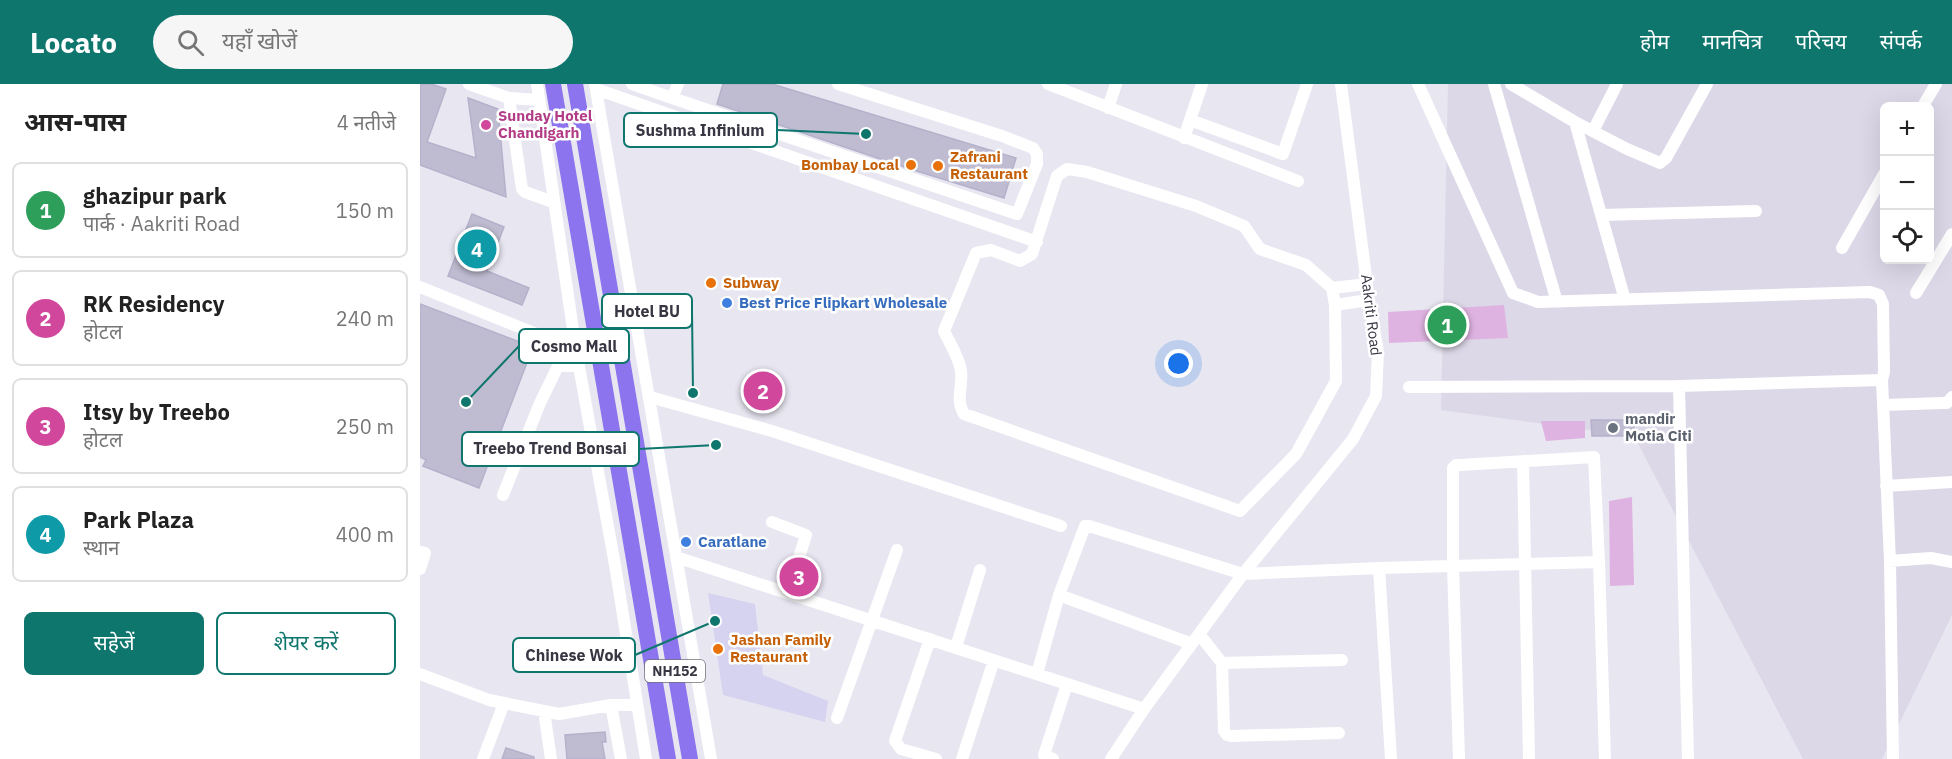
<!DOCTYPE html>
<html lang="hi">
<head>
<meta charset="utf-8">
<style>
	:root { --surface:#fff; --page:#f6f6f6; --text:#222; --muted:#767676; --line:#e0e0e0; --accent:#0f766e }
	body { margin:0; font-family:"IBM Plex Sans","Noto Sans Devanagari",sans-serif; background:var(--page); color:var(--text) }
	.controls { position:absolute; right:18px; top:18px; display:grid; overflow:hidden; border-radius:9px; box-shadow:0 6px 24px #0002 }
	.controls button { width:54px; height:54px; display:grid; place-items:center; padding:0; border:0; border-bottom:2px solid var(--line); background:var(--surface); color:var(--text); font:30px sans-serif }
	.you { position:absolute; left:759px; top:280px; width:21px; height:21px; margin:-15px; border:4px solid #fff; border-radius:50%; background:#1a73e8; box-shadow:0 0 0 9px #1a73e833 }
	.badge { display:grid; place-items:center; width:39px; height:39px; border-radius:50%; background:var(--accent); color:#fff; font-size:20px; font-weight:700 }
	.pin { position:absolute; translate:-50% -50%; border:3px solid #fff; box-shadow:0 2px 6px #0006 }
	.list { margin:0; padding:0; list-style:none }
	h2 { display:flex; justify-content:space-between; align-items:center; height:78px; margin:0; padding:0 24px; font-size:26px }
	h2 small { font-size:20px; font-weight:400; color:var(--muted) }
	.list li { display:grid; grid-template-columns:39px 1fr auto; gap:18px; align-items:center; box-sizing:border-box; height:96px; margin:0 12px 12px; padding:0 12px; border:2px solid var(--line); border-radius:9px }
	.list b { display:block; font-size:22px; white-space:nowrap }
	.list p { margin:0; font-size:20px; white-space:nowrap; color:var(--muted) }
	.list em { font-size:20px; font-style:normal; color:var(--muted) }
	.actions { display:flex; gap:12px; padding:18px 24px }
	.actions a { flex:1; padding:14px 0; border:2px solid var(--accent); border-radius:9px; text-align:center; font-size:21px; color:var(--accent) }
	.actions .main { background:var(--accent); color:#fff }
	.icon { flex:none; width:33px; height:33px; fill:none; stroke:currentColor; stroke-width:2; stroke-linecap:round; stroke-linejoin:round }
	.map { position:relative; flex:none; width:1532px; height:675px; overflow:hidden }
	header { display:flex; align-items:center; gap:36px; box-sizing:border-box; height:84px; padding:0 30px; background:var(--accent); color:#fff }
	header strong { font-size:28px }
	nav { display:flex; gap:33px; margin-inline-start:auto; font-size:21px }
	.search { width:420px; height:54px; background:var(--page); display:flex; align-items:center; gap:15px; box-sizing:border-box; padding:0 21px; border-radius:33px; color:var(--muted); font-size:22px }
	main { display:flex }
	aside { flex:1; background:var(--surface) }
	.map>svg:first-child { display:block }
	.residential { fill:#dcd8e8; fill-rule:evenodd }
	.commercial { fill:#d6d3f1 }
	.green { fill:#dfb3e1 }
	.building { fill:#bfbcd1; stroke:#b4b1cb; stroke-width:1.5 }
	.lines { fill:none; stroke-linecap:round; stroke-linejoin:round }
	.minor { stroke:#fff; stroke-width:12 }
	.highway { stroke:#8b74ed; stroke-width:16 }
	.hotel-dot { fill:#d1479c; stroke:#fff; stroke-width:2 }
	.food-dot { fill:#e8710a; stroke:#fff; stroke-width:2 }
	.shop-dot { fill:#3f7fe0; stroke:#fff; stroke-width:2 }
	.worship-dot { fill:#6b7280; stroke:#fff; stroke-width:2 }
	.labels { text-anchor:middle; stroke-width:5; stroke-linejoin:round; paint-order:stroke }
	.shield { fill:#fff; stroke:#73727b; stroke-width:1.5 }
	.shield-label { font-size:14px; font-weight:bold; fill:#373642 }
	.hotel-label { font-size:15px; font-weight:bold; fill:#b23c85; stroke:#fff; text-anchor:start }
	.food-label { font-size:15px; font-weight:bold; fill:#c56008; stroke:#fff; text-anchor:start }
	.shop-label { font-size:15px; font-weight:bold; fill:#366cbe; stroke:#fff; text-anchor:start }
	.street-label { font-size:15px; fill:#373642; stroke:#fff }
	.worship-label { font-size:15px; font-weight:bold; fill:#5b616d; stroke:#fff; text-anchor:start }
	.leader { fill:none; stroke:#0f766e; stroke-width:2 }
	.callout-dot { fill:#0f766e; stroke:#fff; stroke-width:2 }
	.callout { fill:#fff; stroke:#0f766e; stroke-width:2 }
	.callout-label { font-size:16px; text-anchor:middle; font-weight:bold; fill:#373642 }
</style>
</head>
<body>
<header>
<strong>Locato</strong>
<div class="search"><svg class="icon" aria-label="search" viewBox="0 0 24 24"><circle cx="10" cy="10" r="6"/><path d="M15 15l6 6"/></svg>यहाँ खोजें</div>
<nav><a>होम</a><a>मानचित्र</a><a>परिचय</a><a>संपर्क</a></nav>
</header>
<main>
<aside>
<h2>आस-पास<small>4 नतीजे</small></h2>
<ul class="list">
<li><span class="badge" style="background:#2e9e5b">1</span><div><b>ghazipur park</b><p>पार्क · Aakriti Road</p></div><em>150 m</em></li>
<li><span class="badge" style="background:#d1479c">2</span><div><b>RK Residency</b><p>होटल</p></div><em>240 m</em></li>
<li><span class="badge" style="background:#d1479c">3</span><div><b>Itsy by Treebo</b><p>होटल</p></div><em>250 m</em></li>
<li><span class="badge" style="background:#0f9aa8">4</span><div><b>Park Plaza</b><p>स्थान</p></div><em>400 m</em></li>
</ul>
<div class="actions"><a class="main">सहेजें</a><a>शेयर करें</a></div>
</aside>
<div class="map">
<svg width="1532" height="675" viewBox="0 0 1532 675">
	<rect width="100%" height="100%" fill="#e8e6f1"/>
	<path class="residential" d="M1028,0H1532V531L1462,675H1383L1214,352L1021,326ZM1464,22H1510V176H1464Z"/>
	<path class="commercial" d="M288,509L335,520L343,591L408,617L405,638L303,611Z"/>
	<path class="green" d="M1084,221L1088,254L969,259L968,228Z
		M1121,337H1165V354L1126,357Z
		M1212,413L1214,501L1190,502L1189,417Z"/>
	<path class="building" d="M0,0H11L26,5L7,58L56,74L48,14L78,25L86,113L0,81Z
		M303,0H352L596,74L584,114L490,85L297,20Z
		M52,130L84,143L67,187L109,204L102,221L28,192Z
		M0,220L113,263L59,404L3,382L6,376L0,373Z
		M1171,336H1214V352H1172Z
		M185,648L186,658H182L185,675H147L145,651Z
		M86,664L114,673V675H82Z"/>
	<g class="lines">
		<path class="minor" d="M49,0L89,14L119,16
			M117,0L156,266L195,481L226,675
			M175,0L291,675
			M212,0L252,14L258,0
			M628,0L878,97
			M998,0L1093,209L1118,218L1450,208L1459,211L1463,220L1464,288L1462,296L1259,302L1268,675
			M1074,0L1137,218
			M1091,0L1155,38L1205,216
			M176,5L617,158
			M89,14L102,105L105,108L133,118
			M252,14L597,130L617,80V70L613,64L582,52L418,0
			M1503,22L1516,0
			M688,24L696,0
			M770,36L863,70L887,0
			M1155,38L1207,65L1240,79L1246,74L1287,0
			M1173,47L1197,0
			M764,54L782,0
			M647,85L667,88L776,122L824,142L840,165L886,181L912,204L915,221L916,297L876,370L820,427L544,330C535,314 543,304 541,287C539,273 530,260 524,247L556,169L571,166L600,177L612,170L637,92Z
			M1181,131L1336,127
			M1422,164L1464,90
			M0,203L156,266
			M912,204L947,200
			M1496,209L1532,150
			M915,221L949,216
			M1462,296L1470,477L1473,675
			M989,303L1259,302
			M230,313L352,347L641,442
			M1463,321L1523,319H1527L1532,313
			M1103,377L1109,675
			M1466,402L1532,398
			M83,411L120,319L138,282H159
			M352,438L386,451L368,509
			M0,468L5,469L0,485
			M256,473L724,625
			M1470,477L1511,474L1532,478
			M1179,478L1174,373L1040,381H1036L1033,384V482L1179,478L1185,675
			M959,484L1033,482L1039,675
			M639,511L772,560
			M779,550L802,579L804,647L807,651L811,652L919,649
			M510,555L475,657L481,665L516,675
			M536,563L560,486
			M802,579L922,576
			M0,590L69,616L139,630L191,621H217
			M617,590L639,511L665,442H669L823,490L933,355L956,312L958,268L949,216L921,0
			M191,621L201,675
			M124,627L131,675
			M417,634L477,466
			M63,675L84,619
			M542,675L574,576
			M633,675L624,671L647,600
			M691,675L724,625L823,490L959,484L971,675"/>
		<path class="highway" d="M133,0L248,675
			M155,0L270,675"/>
	</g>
	<circle class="hotel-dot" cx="66" cy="41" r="6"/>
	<g class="food-dot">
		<circle cx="491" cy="81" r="6"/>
		<circle cx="518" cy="82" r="6"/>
		<circle cx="291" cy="199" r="6"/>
		<circle cx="298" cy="565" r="6"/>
	</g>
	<g class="shop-dot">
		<circle cx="307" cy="219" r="6"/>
		<circle cx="266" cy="458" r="6"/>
	</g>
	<circle class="worship-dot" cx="1193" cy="344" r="6"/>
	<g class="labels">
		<rect class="shield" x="225" y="576" width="60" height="22" rx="4.5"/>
		<g class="shield-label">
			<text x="255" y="592">NH152</text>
		</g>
		<g class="hotel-label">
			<text x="78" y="37">Sunday Hotel<tspan x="78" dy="17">Chandigarh</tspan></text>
		</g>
		<g class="food-label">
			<text x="530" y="78">Zafrani<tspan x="530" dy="17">Restaurant</tspan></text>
			<text x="479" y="86" text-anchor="end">Bombay Local</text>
			<text x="303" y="204">Subway</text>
			<text x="310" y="561">Jashan Family<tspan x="310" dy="17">Restaurant</tspan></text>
		</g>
		<g class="shop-label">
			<text x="319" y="224">Best Price Flipkart Wholesale</text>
			<text x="278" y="463">Caratlane</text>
		</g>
		<g class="street-label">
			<text transform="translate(951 231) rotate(83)" y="5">Aakriti Road</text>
		</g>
		<g class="worship-label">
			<text x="1205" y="340">mandir<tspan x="1205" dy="17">Motia Citi</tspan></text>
		</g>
	</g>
	<path class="leader" d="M446 50L357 46M273 309L272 227M46 318L99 262M296 361L219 365M295 537L215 571"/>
	<g class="callout-dot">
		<circle cx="446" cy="50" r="6"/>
		<circle cx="273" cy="309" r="6"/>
		<circle cx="46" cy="318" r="6"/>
		<circle cx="296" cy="361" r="6"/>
		<circle cx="295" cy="537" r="6"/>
	</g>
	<g class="callout">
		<rect x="204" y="29" width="153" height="34" rx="6"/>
		<rect x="182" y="210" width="90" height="34" rx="6"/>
		<rect x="99" y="245" width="110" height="34" rx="6"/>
		<rect x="42" y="348" width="177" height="34" rx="6"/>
		<rect x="93" y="554" width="122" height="34" rx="6"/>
	</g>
	<g class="callout-label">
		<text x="280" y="52">Sushma Infinium</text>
		<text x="227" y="233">Hotel BU</text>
		<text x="154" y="268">Cosmo Mall</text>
		<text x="130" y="370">Treebo Trend Bonsai</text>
		<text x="154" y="577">Chinese Wok</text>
	</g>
</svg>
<div class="controls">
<button>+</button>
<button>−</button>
<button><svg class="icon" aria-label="locate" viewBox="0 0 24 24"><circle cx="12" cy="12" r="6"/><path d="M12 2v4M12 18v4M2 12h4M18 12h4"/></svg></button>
</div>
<div class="you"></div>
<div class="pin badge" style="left:1027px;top:241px;background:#2e9e5b">1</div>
<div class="pin badge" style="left:343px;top:307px;background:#d1479c">2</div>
<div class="pin badge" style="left:379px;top:493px;background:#d1479c">3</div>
<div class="pin badge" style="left:57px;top:165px;background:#0f9aa8">4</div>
</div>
</main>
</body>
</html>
